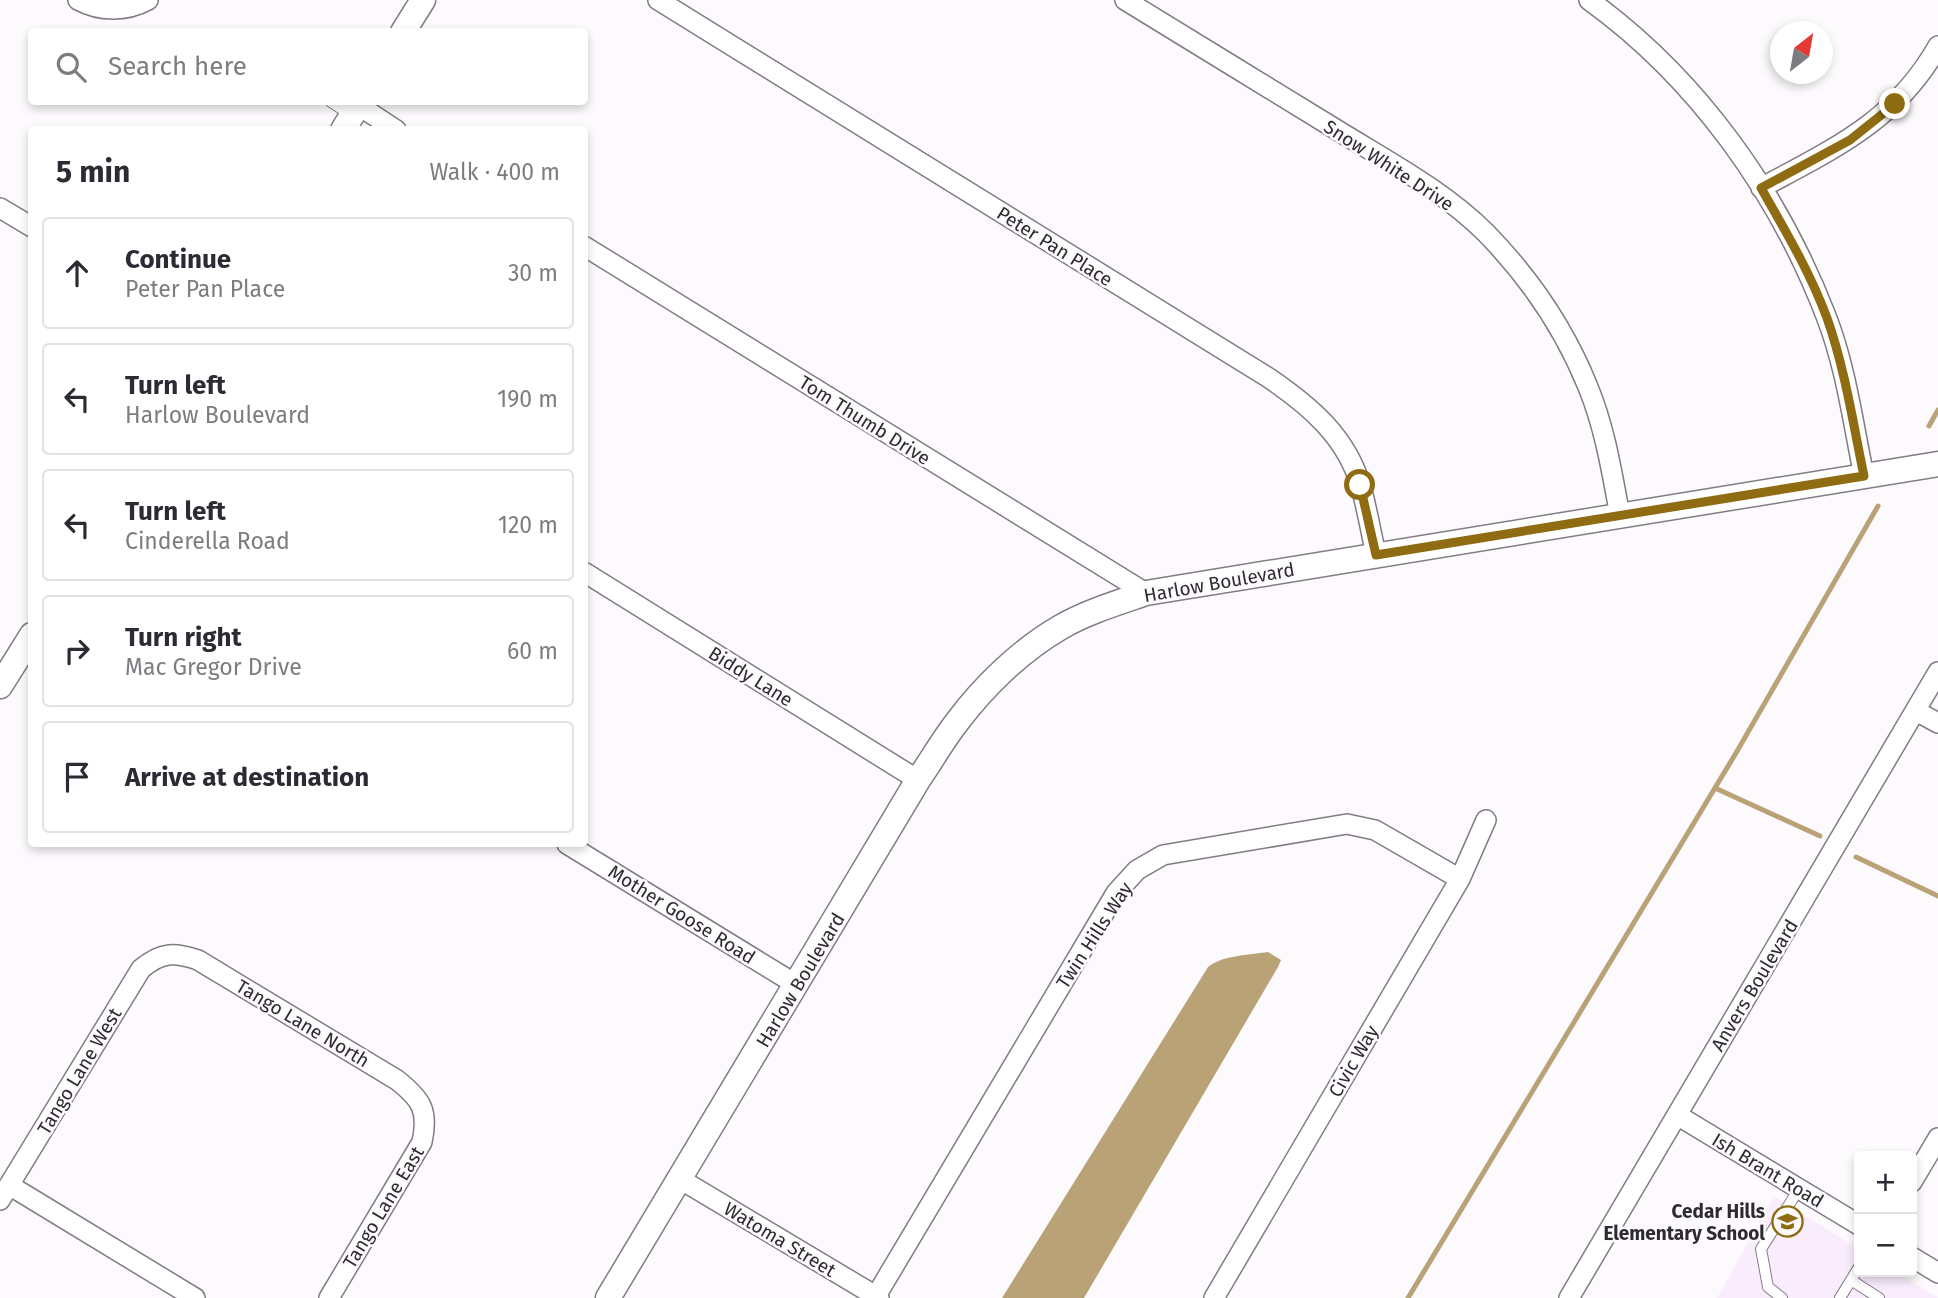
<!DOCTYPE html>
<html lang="en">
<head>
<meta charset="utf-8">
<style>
	:root { --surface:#fff; --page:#f2f2f3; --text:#2b2b33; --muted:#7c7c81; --line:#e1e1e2 }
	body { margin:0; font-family:"Fira Sans",sans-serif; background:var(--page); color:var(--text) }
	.controls { position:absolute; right:21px; bottom:21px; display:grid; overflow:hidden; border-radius:7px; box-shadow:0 4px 10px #0003 }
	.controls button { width:63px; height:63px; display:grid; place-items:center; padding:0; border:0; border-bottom:2px solid var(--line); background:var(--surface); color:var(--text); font:35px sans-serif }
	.compass { position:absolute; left:1770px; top:21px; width:63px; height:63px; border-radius:50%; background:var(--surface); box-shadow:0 4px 10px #0003; rotate:31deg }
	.stop { position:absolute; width:21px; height:21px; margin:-16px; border:5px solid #8f6c11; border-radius:50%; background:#fff }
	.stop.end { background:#8f6c11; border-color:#fff; box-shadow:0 2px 7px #0008 }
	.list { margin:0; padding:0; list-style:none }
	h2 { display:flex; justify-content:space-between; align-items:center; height:91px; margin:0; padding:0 28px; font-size:30px }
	h2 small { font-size:23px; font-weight:400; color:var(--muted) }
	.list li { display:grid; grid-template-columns:46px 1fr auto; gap:21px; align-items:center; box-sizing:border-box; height:112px; margin:0 14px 14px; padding:0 14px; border:2px solid var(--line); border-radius:7px }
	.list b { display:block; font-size:26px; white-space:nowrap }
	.list p { margin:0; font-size:23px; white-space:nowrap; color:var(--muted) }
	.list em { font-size:23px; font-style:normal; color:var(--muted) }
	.icon { flex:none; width:38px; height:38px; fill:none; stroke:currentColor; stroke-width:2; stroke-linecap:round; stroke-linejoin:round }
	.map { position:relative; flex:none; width:1938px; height:1298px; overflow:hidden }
	.search { position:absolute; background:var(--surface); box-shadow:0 4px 10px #0003; left:28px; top:28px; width:560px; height:77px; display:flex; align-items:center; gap:18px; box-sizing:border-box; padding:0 24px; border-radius:7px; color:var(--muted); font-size:26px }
	.panel { position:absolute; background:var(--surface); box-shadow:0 4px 10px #0003; left:28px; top:126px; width:560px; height:721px; border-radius:7px }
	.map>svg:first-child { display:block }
	.built { fill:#f9edfd }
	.water { fill:#b9a376 }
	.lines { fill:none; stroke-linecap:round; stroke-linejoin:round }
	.stream { stroke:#b9a376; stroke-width:5 }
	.service-casing { stroke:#827b84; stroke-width:12 }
	.minor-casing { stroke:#827b84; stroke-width:22 }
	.tertiary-casing { stroke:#827b84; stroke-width:27 }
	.service { stroke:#fff; stroke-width:10 }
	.minor { stroke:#fff; stroke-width:19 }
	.tertiary { stroke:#fff; stroke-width:24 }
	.route { stroke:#8f6c11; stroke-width:9 }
	.labels { text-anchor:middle; stroke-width:5; stroke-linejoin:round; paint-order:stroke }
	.street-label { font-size:19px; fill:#2d2b2e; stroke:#fdfafe }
	.poi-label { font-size:19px; font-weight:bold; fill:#2d2b2e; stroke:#fdfafe; text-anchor:end }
</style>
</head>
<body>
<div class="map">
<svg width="1938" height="1298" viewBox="0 0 1938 1298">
	<rect width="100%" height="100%" fill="#fdfafe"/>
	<path class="built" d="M1774,1196L1859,1249V1272H1896L1938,1298H1717Z"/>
	<path class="water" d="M1268,952L1281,960L1278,967L1084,1298H1002L1208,967C1223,955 1249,955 1268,952Z"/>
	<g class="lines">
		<path class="stream" d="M1929,426L1938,410
			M1715,788L1820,836
			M1856,857L1938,896
			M1408,1298L1736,753L1878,506"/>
		<defs>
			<path id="service" d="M331,102L351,115
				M1851,1280L1879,1298
				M1782,1298L1768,1287L1761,1249L1799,1189
				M1840,1298L1859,1267"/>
			<path id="minor" d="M78,0C100,12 126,12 148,0
				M658,0L1269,378C1310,406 1347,437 1361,487C1367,509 1371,532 1376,555
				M1125,0C1197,44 1270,89 1342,133C1391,163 1445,192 1486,233C1529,277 1565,330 1588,387C1605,428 1612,473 1620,516
				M1589,0C1697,78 1778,192 1826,316C1846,367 1853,423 1864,476
				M358,105L396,130
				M1761,188C1833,149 1896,121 1938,46
				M0,208L32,227
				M584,246L1146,593
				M584,572L918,780
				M1916,711L1938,723
				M567,844L797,985
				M1677,1115L1859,1225
				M680,1179L879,1298
				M1912,1182L1938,1138
				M9,1185L195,1298
				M0,1200L141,969C161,952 174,952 198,960L397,1080C421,1099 429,1110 422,1142L329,1298
				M1912,1257L1938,1273
				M876,1296L1116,893L1137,870L1163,855L1347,824L1375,830L1460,879
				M1214,1298L1460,879L1486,820
				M1569,1298L1938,672"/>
			<path id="tertiary" d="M403,32L423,0
				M343,130L360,102
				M0,686L32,635
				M608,1298L918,780C931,761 943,740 957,722C984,686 1021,650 1061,627C1087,612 1117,603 1146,593L1938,464"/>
		</defs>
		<use href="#service" class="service-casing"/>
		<use href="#minor" class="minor-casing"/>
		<use href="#tertiary" class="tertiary-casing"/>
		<use href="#service" class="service"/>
		<use href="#minor" class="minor"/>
		<use href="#tertiary" class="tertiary"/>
	</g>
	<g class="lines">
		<path class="route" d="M1360,485L1376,555L1864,476C1853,423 1845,369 1827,318C1810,272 1785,230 1761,188L1850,140L1895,104"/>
	</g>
	<defs>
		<symbol id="school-ring" viewBox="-11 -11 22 22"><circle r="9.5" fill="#fdfafe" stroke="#8f6c11" stroke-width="1.5"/><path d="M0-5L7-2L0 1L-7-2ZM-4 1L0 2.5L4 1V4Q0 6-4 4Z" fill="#8f6c11"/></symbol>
	</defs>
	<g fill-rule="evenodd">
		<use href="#school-ring" x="1770" y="1204" width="35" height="35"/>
	</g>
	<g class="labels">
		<g class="street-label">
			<text transform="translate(1389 165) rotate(33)" y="7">Snow White Drive</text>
			<text transform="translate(1055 246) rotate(32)" y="7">Peter Pan Place</text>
			<text transform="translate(865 420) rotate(32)" y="7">Tom Thumb Drive</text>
			<text transform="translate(1219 582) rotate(-10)" y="7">Harlow Boulevard</text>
			<text transform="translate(751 676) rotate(32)" y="7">Biddy Lane</text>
			<text transform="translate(682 914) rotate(32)" y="7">Mother Goose Road</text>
			<text transform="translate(1094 935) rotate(-57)" y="7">Twin Hills Way</text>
			<text transform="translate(800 980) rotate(-59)" y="7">Harlow Boulevard</text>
			<text transform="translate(1754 985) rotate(-59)" y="7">Anvers Boulevard</text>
			<text transform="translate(303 1023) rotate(31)" y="7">Tango Lane North</text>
			<text transform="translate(1353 1061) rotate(-60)" y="7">Civic Way</text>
			<text transform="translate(79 1071) rotate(-59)" y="7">Tango Lane West</text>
			<text transform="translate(1768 1170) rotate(31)" y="7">Ish Brant Road</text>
			<text transform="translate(383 1207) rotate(-59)" y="7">Tango Lane East</text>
			<text transform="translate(780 1239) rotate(31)" y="7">Watoma Street</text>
		</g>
		<g class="poi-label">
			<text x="1765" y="1218">Cedar Hills<tspan x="1765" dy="22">Elementary School</tspan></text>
		</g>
	</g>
</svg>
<div class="controls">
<button>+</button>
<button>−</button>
</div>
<svg class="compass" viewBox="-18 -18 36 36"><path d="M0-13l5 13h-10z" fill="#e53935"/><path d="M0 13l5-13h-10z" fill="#7c7c81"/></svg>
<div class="stop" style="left:1360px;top:485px"></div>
<div class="stop end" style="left:1895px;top:104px"></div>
<div class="search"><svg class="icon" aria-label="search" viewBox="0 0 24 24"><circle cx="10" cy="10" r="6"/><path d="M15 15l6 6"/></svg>Search here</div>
<section class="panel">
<h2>5 min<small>Walk · 400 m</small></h2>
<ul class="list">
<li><svg class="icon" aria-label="ahead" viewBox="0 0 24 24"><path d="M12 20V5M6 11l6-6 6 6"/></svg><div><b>Continue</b><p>Peter Pan Place</p></div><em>30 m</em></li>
<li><svg class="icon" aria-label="left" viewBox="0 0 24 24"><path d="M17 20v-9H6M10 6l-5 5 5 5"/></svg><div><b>Turn left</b><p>Harlow Boulevard</p></div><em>190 m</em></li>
<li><svg class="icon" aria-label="left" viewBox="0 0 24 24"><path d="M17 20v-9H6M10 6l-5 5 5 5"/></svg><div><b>Turn left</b><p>Cinderella Road</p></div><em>120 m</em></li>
<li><svg class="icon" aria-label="right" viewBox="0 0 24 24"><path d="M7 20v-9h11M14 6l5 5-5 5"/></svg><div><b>Turn right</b><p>Mac Gregor Drive</p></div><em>60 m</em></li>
<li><svg class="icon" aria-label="arrive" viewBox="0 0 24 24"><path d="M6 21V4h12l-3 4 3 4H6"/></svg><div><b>Arrive at destination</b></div></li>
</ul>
</section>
</div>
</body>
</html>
